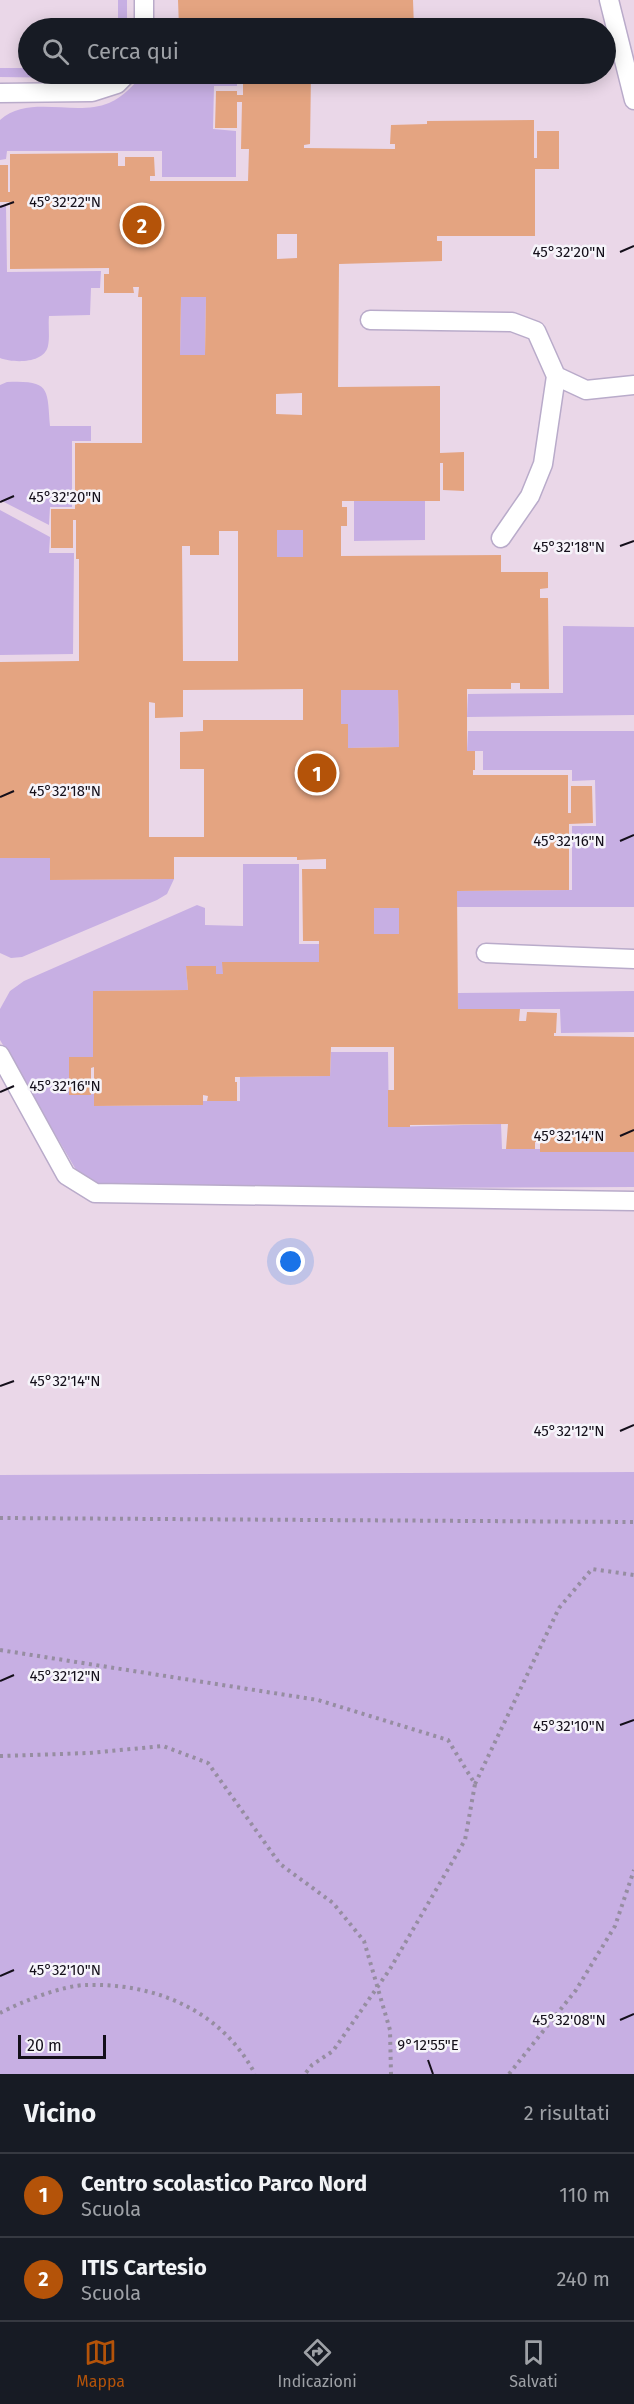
<!DOCTYPE html>
<html lang="it">
<head>
<meta charset="utf-8">
<style>
	:root { --surface:#171b24; --page:#20242c; --text:#f1f3f6; --muted:#9ea1a6; --line:#363941; --accent:#b45309 }
	body { margin:0; font-family:"Fira Sans",sans-serif; background:var(--page); color:var(--text) }
	.scale { position:absolute; left:18px; bottom:15px; width:88px; box-sizing:border-box; padding-left:6px; border:3px solid #140f1a; border-top:0; font-size:16px; line-height:21px; white-space:nowrap; color:#140f1a; -webkit-text-stroke:4px #f6f4fa; paint-order:stroke }
	.you { position:absolute; left:291px; top:1262px; width:21px; height:21px; margin:-15px; border:4px solid #fff; border-radius:50%; background:#1a73e8; box-shadow:0 0 0 9px #1a73e833 }
	.badge { display:grid; place-items:center; width:39px; height:39px; border-radius:50%; background:var(--accent); color:#fff; font-size:20px; font-weight:700 }
	.pin { position:absolute; translate:-50% -50%; border:3px solid #fff; box-shadow:0 2px 6px #0006 }
	.list { margin:0; padding:0; list-style:none }
	h2 { display:flex; justify-content:space-between; align-items:center; height:78px; margin:0; padding:0 24px; font-size:26px }
	h2 small { font-size:20px; font-weight:400; color:var(--muted) }
	.list li { display:grid; grid-template-columns:39px 1fr auto; gap:18px; align-items:center; box-sizing:border-box; height:84px; padding:0 24px; border-top:2px solid var(--line) }
	.list b { display:block; font-size:22px; white-space:nowrap }
	.list p { margin:0; font-size:20px; white-space:nowrap; color:var(--muted) }
	.list em { font-size:20px; font-style:normal; color:var(--muted) }
	.icon { flex:none; width:33px; height:33px; fill:none; stroke:currentColor; stroke-width:2; stroke-linecap:round; stroke-linejoin:round }
	.map { position:relative; flex:none; width:634px; height:2074px; overflow:hidden }
	.search { position:absolute; background:var(--surface); box-shadow:0 3px 15px #0003; left:18px; right:18px; top:18px; height:66px; display:flex; align-items:center; gap:15px; box-sizing:border-box; padding:0 21px; border-radius:33px; color:var(--muted); font-size:22px }
	.sheet { height:246px; background:var(--surface) }
	nav { display:flex; justify-content:space-around; align-items:center; box-sizing:border-box; height:84px; border-top:2px solid var(--line); background:var(--surface); font-size:16px; color:var(--muted) }
	nav a { display:grid; justify-items:center; gap:3px }
	nav .on { color:var(--accent) }
	.map>svg:first-child { display:block }
	.education { fill:#ead7e8; fill-rule:evenodd }
	.green { fill:#c7afe3 }
	.building { fill:#e4a481; fill-rule:evenodd }
	.lines { fill:none; stroke-linecap:round; stroke-linejoin:round }
	.lane-casing { stroke:#b9abca; stroke-width:21 }
	.path { stroke:#968da1; stroke-width:4; stroke-dasharray:3 4.5; stroke-linecap:butt }
	.lane { stroke:#fff; stroke-width:18 }
	.ticks { fill:none; stroke:#140f1a; stroke-width:2 }
	.ticks-label { font-size:15px; text-anchor:middle; fill:#140f1a; stroke:#f6f4fa; stroke-width:5; stroke-linejoin:round; paint-order:stroke }
</style>
</head>
<body>
<div class="map">
<svg width="634" height="2074" viewBox="0 0 634 2074">
	<rect width="100%" height="100%" fill="#ede2fc"/>
	<path class="education" d="M0,0H634V1472L0,1480ZM28,28H606V74H28Z"/>
	<path class="green" d="M118,0H127V28H118Z
		M0,68H28V74H99L76,78L0,77Z
		M145,74H237V86H214L213,129L236,131V177H162V151H7L6,159L0,160V120C29,94 75,117 109,103C125,96 133,84 145,74Z
		M0,205H6L7,272L101,271L100,288H91L90,315L49,316C48,325 50,337 48,346C44,364 13,363 0,358Z
		M181,297H206L205,355H180Z
		M7,382C51,380 47,389 50,426H91V441H72V507H50L49,525L0,500V385Z
		M354,501H425V540L354,541Z
		M0,510L50,537L49,553H74L73,654L0,655Z
		M277,530H303V557H277Z
		M563,626L634,627V715L467,717L468,694L563,693Z
		M341,690H398L399,747L348,748V724H341Z
		M468,731H634V907H457V891L572,890V826H596L595,780L572,781V770H483V751H467Z
		M0,858H50V880L174,879L167,894L157,900L22,957L11,958L0,953Z
		M243,864H299V944H319V962H223V974H216L215,966H186L188,990L93,991V1057H70L69,1095L94,1094V1106L202,1105L203,1101H240V1077L330,1076L331,1052H388L389,1127L501,1124L502,1149H540V1152H634V1187L111,1189L101,1187L79,1175L0,1040V1009L10,991L24,981L197,905L205,908V925L243,926Z
		M374,908H399V934H374Z
		M634,991V1032L561,1033L560,1009H458V993Z
		M634,1472V2074H0V1475Z"/>
	<path class="building" d="M178,0H413L414,28H179Z
		M243,74H311L310,144L304,145V148L395,149V144H390L391,125L427,124V121L534,120V158H537V131H559V169H535V236H437V241H442V261L339,264L338,387L440,386V453L464,452V491L443,490V463H440V501H342V507H347V526H341V556L501,555V572H548V588L540,589V598H548L549,689H520V683H511V689H467V751H475V770H473V775H568V813H571V786H592L593,823L569,824V890L457,891L458,1009H520L519,1021H526L527,1012L557,1013L556,1033H554V1036L634,1037V1152H540V1142H535V1149H506L508,1124L410,1125V1127H388V1090H394V1047H331L330,1076L235,1077V1082H237V1101H207L208,1096L203,1095V1105L94,1106V1067L91,1068V1095H69V1057H93V991L188,990L186,966H216V974H223L222,962H319V941H303L302,869H326V859L297,860V857H174V879L50,880V858H0V662L79,661V559H76V520H73V548H51V509H75V443H142V297H138L139,287H133L134,293H104V274H109V268L10,269V202H0V165H8V192H10V154L118,153V166H125V157H154L155,176H150V181H248L249,149H241L242,102H237V128H215L216,91H237V95H243ZM277,234H297V258L277,259ZM181,297H206L205,355H180ZM302,393V415L276,414V394ZM277,530H303V557H277ZM219,531H238V661H183L182,546H190V555H219ZM303,689V720H203V731L180,732V769H204V837H149V702L155,703V718L183,717V690ZM341,690H398L399,747L348,748V724H341ZM374,908H399V934H374Z"/>
	<g class="lines">
		<defs>
			<path id="lane" d="M144,0V28
				M609,0L634,100
				M0,93L92,92L117,84L127,74
				M370,320L512,322L536,331L556,376L586,390L634,385
				M501,538L530,496L543,464L556,376
				M486,953L634,959
				M0,1055L66,1175L95,1193L634,1201"/>
		</defs>
		<use href="#lane" class="lane-casing"/>
		<path class="path" d="M0,1518L634,1522
			M0,1650L318,1700L448,1740L475,1784L465,1840L390,1969L333,2051L312,2065L305,2074
			M0,1756L89,1753L163,1746L208,1763L280,1864L333,1903L364,1941L390,2030L391,2074
			M475,1784L559,1608L592,1569L634,1575
			M0,2013C21,2002 63,1985 87,1985C156,1983 222,2011 255,2074
			M509,2074L576,1990L615,1926L634,1870"/>
		<use href="#lane" class="lane"/>
	</g>
	<path class="ticks" d="M0,207L14,202M620,252L634,246M0,502L14,496M620,546L634,541M0,797L14,791M620,841L634,835M0,1092L14,1086M620,1136L634,1130M0,1386L14,1381M620,1431L634,1425M0,1681L14,1675M620,1725L634,1720M0,1976L14,1970M620,2020L634,2014M428,2060L433,2074"/>
	<g class="ticks-label">
		<text x="65" y="207">45°32'22"N</text>
		<text x="569" y="257">45°32'20"N</text>
		<text x="65" y="502">45°32'20"N</text>
		<text x="569" y="552">45°32'18"N</text>
		<text x="65" y="796">45°32'18"N</text>
		<text x="569" y="846">45°32'16"N</text>
		<text x="65" y="1091">45°32'16"N</text>
		<text x="569" y="1141">45°32'14"N</text>
		<text x="65" y="1386">45°32'14"N</text>
		<text x="569" y="1436">45°32'12"N</text>
		<text x="65" y="1681">45°32'12"N</text>
		<text x="569" y="1731">45°32'10"N</text>
		<text x="65" y="1975">45°32'10"N</text>
		<text x="569" y="2025">45°32'08"N</text>
		<text x="428" y="2050">9°12'55"E</text>
	</g>
</svg>
<div class="scale">20 m</div>
<div class="you"></div>
<div class="pin badge" style="left:317px;top:773px">1</div>
<div class="pin badge" style="left:142px;top:225px">2</div>
<div class="search"><svg class="icon" aria-label="search" viewBox="0 0 24 24"><circle cx="10" cy="10" r="6"/><path d="M15 15l6 6"/></svg>Cerca qui</div>
</div>
<section class="sheet">
<h2>Vicino<small>2 risultati</small></h2>
<ul class="list">
<li><span class="badge">1</span><div><b>Centro scolastico Parco Nord</b><p>Scuola</p></div><em>110 m</em></li>
<li><span class="badge">2</span><div><b>ITIS Cartesio</b><p>Scuola</p></div><em>240 m</em></li>
</ul>
</section>
<nav>
<a class="on"><svg class="icon" aria-label="map" viewBox="0 0 24 24"><path d="M3 6l6-2 6 2 6-2v14l-6 2-6-2-6 2zM9 4v14M15 6v14"/></svg>Mappa</a>
<a><svg class="icon" aria-label="directions" viewBox="0 0 24 24"><path d="M12 3l9 9-9 9-9-9zM9 14v-3h6M13 9l2 2-2 2"/></svg>Indicazioni</a>
<a><svg class="icon" aria-label="saved" viewBox="0 0 24 24"><path d="M7 4h10v16l-5-4-5 4z"/></svg>Salvati</a>
</nav>
</body>
</html>
